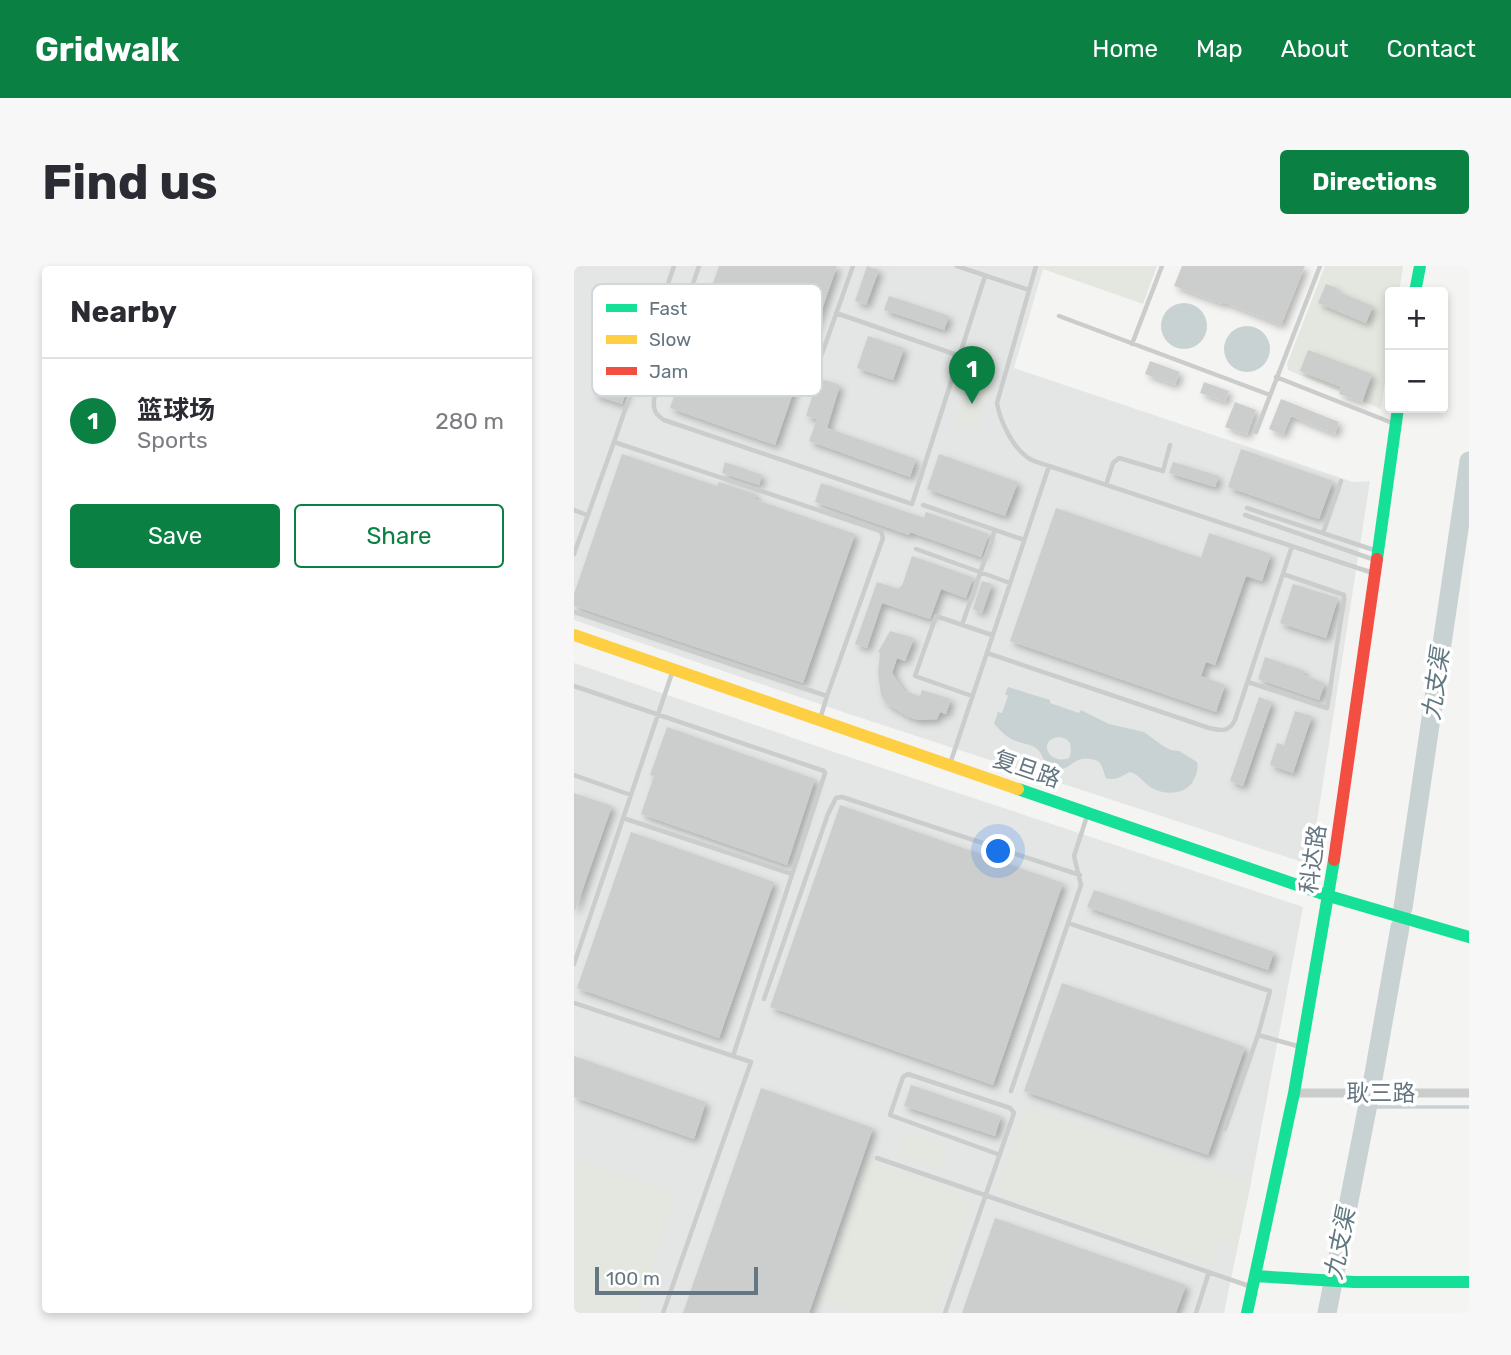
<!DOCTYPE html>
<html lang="en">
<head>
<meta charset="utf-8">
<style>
	:root { --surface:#fff; --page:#f7f7f7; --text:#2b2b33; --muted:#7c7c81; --line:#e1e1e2; --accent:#0b8043 }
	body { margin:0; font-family:Rubik,"Noto Sans SC",sans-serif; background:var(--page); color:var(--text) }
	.controls { position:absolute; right:21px; top:21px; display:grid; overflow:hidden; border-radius:7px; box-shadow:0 4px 10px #0003 }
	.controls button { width:63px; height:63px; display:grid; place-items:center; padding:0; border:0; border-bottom:2px solid var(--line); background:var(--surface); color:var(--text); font:35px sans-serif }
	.scale { position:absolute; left:21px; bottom:18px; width:163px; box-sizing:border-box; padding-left:7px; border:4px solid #647682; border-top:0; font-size:19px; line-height:24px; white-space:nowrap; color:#647682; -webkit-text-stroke:5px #fff; paint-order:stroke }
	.you { position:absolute; left:425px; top:586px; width:24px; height:24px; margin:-18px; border:5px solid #fff; border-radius:50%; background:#1a73e8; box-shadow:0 0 0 10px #1a73e833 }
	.badge { display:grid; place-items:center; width:46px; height:46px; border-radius:50%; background:var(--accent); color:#fff; font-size:23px; font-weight:700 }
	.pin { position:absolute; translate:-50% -58px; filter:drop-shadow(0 2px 4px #0008) }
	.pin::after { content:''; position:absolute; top:37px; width:24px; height:21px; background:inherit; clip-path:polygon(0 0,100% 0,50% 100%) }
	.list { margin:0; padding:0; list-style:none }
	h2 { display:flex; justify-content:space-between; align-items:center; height:91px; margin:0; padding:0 28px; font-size:30px }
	h2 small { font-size:23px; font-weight:400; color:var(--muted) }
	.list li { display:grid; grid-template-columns:46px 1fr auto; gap:21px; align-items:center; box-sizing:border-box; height:126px; padding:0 28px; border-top:2px solid var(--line) }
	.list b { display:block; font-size:26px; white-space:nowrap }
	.list p { margin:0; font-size:23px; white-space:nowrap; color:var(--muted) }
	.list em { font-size:23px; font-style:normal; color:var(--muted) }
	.actions { display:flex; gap:14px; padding:21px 28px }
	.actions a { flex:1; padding:16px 0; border:2px solid var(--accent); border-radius:7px; text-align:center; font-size:24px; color:var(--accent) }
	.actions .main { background:var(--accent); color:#fff }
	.map { position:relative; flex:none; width:895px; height:1047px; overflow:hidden; border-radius:7px }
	header { display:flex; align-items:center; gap:42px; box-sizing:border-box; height:98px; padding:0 35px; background:var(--accent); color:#fff }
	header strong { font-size:33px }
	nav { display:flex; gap:38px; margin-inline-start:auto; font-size:24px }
	.intro { display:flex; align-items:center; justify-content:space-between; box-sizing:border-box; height:168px; padding:0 42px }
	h1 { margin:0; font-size:49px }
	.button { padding:18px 32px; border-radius:7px; background:var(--accent); color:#fff; font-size:24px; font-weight:700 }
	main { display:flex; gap:42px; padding:0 42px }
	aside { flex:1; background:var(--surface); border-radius:7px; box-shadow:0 4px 10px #0003 }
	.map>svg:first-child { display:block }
	.built { fill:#e4e5e5 }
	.green { fill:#e4e7e0 }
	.water { fill:#c9d2d3; fill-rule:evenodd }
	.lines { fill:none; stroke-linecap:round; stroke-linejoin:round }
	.stream { stroke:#c9d2d3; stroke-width:3.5 }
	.river { stroke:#c9d2d3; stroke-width:19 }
	.building { fill:#cccecd; filter:url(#shadow) }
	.lane { stroke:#cbcdcd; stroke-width:4.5 }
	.street { stroke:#cbcdcd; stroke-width:9 }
	.fast { stroke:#16e098; stroke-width:12 }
	.slow { stroke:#ffcf43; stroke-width:12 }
	.jam { stroke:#f24e42; stroke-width:12 }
	.labels { text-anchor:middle; stroke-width:7; stroke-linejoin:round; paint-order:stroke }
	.street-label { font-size:23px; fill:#647682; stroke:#fff }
	.water-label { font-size:24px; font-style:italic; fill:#60787f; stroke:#fff }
	.key { fill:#fff; stroke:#d0d6da; stroke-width:2 }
	.key-label { font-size:19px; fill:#647682 }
</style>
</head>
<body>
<header>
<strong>Gridwalk</strong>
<nav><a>Home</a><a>Map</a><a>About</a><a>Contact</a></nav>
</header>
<div class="intro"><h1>Find us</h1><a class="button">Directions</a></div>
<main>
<aside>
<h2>Nearby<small></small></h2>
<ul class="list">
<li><span class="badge">1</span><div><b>篮球场</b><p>Sports</p></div><em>280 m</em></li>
</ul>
<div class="actions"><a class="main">Save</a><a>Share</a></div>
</aside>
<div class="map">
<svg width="895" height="1047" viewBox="0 0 895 1047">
	<defs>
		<filter id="shadow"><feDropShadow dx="4" dy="4" stdDeviation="3.5" flood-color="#0004"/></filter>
	</defs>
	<rect width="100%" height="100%" fill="#f4f4f2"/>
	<path class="built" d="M0,0H470L440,102L779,216L796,215L738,587L735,593L728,596L272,447L0,354Z
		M0,397L263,487L729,641L677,916L650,1047H0Z"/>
	<path class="green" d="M470,0H583L569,38L469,3Z
		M751,0H829L825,26H816V82L807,143L714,104L713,98Z
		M393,113L416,121L402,164L379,156Z
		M451,841L677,916L664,979L645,975L641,999L432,930L423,916Z
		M330,866L373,881L365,903L322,889Z
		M0,894L103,930L64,1047H0Z
		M293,896L393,930L397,942L362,1047H292L246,1032Z"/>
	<path class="water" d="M587 60a23 23 0 1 1 46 0a23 23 0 1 1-46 0Z
		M650 83a23 23 0 1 1 46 0a23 23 0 1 1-46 0Z
		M434,421L476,434V437L505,447L507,444L535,458L570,466L589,480L597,484L605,485L623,496C625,503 622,510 618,517C609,529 590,529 578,522C569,517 566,509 556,506C547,510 543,515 532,512C530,508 529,501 526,497C523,494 519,493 516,493C500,489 495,507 481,503C468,499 471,490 463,483C457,478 449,478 442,475C433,472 427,465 420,458L424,446L428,447L434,430L431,428ZM486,471L492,473L496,477L497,486L495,492C473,500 463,472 486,471Z"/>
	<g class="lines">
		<path class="stream" d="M794,841H895"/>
		<path class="river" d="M829,642L895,195
			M753,1047L799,813L826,661"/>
	</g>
	<path class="building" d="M145,0H263L201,179L96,142Z
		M293,0L305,4L292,39L281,35Z
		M608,0H731L707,59L649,36L648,38L600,20Z
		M752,18L763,22L762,25L799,40L792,57L744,37Z
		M315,30L375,50L370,64L310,44Z
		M47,45L77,54L48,138L20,129Z
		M294,70L330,82L319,114L283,102Z
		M734,84L798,108L788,136L765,128L767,121L726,105Z
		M576,95L606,106L601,119L571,108Z
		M244,112L266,119L253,162L342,193L336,211L235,175L243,153L232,150Z
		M630,116L655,125L651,136L626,127Z
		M707,133L765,156L761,168L717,150L709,169L695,163Z
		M661,136L682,144L673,169L651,161Z
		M667,183L759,215L745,253L654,221Z
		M48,188L143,220L145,216L182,228L180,233L281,268L229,417L0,340V328Z
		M365,188L444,216L431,250L353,223Z
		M151,196L188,209L185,219L148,207Z
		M599,196L645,210L641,221L595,207Z
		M247,217L350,252L352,246L415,268L407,291L336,266L335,269L241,236Z
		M482,242L627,292L635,267L697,288L688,315L672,310L641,399L632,396L627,410L651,419L642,446L436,375Z
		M338,290L398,311L399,312L392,332L367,323L356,353L308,337L293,382L281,378L303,316L325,323L326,320H328Z
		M408,315L418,318L408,347L399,343Z
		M719,318L764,332L752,372L706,357Z
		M316,365L340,372L331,395L323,392L318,407L330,425L346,430L348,424L377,433L372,448L366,446L363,453L344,454L335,451L313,438L307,429L304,407L306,387L304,386Z
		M691,391L731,405L729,409L751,417L745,434L684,413Z
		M685,431L698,436L669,520L656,515Z
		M721,445L738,450L719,507L696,499L703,477L710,479Z
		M93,461L241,513L213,599L67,548L80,510L76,509Z
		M0,527L38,540L1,645L0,644Z
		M266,539L489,617L419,819L196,741Z
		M57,566L200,616L145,772L3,722Z
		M520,624L700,686L694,704L513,641Z
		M488,717L671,781L634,889L450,825Z
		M0,790L132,836L120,873L0,831Z
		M337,819L427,850L421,870L330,840Z
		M187,822L299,862L235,1047H109Z
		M421,952L612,1019L602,1047H388Z"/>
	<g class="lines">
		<path class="lane" d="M125,0L80,133C79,144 81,148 90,154L338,238L411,10
			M383,0L455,24
			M462,0L423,137C426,155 438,180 453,191C459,196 468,197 475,200L799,307
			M262,47L386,90
			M485,50L696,129
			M558,78L588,0
			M244,99L279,0
			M702,111L821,158
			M682,166L746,0
			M40,176L100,0
			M532,219L539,197L545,192L589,205L596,179
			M349,239L450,274
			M673,242L803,285
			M0,244L13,249
			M671,249L801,294
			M749,267L767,215
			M342,283L436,317
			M0,288L40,176L307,265L309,272L253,430L0,346
			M388,359L421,264
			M413,387L635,462C648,465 655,466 661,454L718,280
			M674,416L753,442L770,334V329L709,308
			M0,420L250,505L251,507L159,790
			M398,430L341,410L362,350L418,369
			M246,453L253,430
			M376,498L475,200
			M0,509L57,529
			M49,552L218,608
			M494,657L696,725L684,769L651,863
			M0,698L99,404
			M190,733L254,548L262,532L268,531L506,609
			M0,737L177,796L89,1047
			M684,769L727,781
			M437,825L507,619L500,590L513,550
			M303,892L678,1021
			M371,1047C394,980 417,913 440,847L436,842L334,808L329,811L316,849L426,889
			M622,1047L635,1006"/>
		<path class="street" d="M720,827H895"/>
		<path class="fast" d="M841,26L846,0
			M803,293L824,142
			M444,523L755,630L895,671
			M681,1010L780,1016H895
			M673,1047L720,827L760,594"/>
		<path class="slow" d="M0,369L444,523"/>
		<path class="jam" d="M760,594L803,293"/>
	</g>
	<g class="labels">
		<g class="street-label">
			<text transform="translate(453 503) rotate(19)" y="8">复旦路</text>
			<text transform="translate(739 593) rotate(-82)" y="8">科达路</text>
			<text x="807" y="835">耿三路</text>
		</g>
		<g class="water-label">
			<text transform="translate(862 418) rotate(-82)" y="8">九支渠</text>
			<text transform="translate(766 978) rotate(-79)" y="8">九支渠</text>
		</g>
	</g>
	<rect x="18" y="18" width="230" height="112" rx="10" class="key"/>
	<rect x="32" y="38" width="31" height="8" fill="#16e098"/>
	<rect x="32" y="69" width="31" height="9" fill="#ffcf43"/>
	<rect x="32" y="101" width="31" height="8" fill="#f24e42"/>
	<g class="key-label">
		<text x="75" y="49">Fast</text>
		<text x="75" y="80">Slow</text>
		<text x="75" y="112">Jam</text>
	</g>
</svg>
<div class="controls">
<button>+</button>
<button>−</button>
</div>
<div class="scale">100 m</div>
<div class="you"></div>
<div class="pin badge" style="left:398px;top:138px">1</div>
</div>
</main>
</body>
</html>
